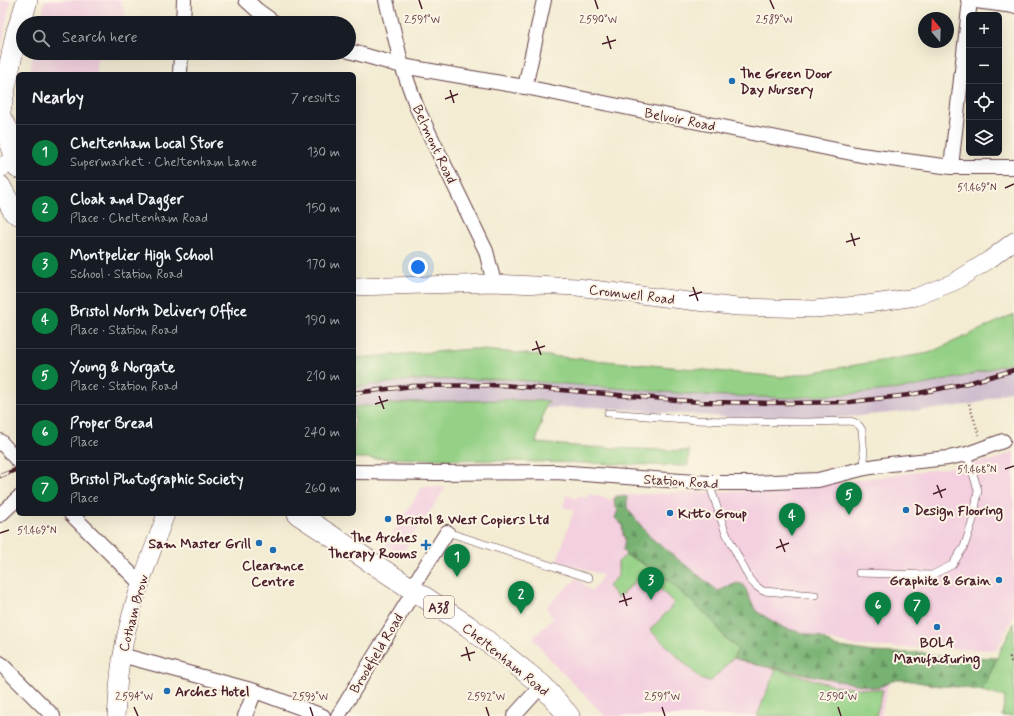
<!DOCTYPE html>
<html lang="en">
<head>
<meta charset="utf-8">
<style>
	:root { --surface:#171b24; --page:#242831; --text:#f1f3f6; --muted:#9ea1a6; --line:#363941; --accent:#0b8043 }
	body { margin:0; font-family:Mynerve,sans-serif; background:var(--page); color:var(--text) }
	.controls { position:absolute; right:12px; top:12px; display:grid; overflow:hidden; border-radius:6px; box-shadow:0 4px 16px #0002 }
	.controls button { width:36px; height:36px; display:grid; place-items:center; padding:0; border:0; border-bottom:1px solid var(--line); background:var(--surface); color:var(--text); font:20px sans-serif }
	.compass { position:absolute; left:918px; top:12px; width:36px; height:36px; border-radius:50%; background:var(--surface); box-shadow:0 4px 16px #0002; rotate:341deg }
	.you { position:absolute; left:418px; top:267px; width:14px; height:14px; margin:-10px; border:3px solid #fff; border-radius:50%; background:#1a73e8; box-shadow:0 0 0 6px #1a73e833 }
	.badge { display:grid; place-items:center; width:26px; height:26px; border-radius:50%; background:var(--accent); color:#fff; font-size:13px; font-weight:700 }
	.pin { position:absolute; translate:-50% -33px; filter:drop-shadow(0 1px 2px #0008) }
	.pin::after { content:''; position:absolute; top:21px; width:14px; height:12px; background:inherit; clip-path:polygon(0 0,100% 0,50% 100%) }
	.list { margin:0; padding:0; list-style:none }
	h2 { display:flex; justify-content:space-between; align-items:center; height:52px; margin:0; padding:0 16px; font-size:17px }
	h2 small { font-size:13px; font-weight:400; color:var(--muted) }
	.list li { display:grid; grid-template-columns:26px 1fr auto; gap:12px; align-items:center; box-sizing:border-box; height:56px; padding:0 16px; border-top:1px solid var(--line) }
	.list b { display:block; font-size:15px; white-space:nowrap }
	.list p { margin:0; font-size:13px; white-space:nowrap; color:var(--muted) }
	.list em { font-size:13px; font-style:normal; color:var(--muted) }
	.icon { flex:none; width:22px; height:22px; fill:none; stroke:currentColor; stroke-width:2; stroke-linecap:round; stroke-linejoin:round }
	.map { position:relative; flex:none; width:1014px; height:716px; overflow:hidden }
	.search { position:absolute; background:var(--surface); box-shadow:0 4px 16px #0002; left:16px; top:16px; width:340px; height:44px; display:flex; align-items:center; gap:10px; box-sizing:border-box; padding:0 14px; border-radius:22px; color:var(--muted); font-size:15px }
	.panel { position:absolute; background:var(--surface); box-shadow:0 4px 16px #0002; left:16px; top:72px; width:340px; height:444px; border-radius:6px }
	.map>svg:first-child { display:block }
	.built { fill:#f3cfdf }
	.railway { fill:#cfbdce }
	.green { fill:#94d085; stroke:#6f7858 }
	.forest { fill:url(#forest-firs); stroke:#60684e }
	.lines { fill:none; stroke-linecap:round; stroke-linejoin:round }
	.service-casing { stroke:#633e44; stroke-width:8 }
	.minor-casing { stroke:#633e44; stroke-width:16 }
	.tertiary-casing { stroke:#633e44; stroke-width:18 }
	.secondary-casing { stroke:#633e44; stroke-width:20 }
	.primary-casing { stroke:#633e44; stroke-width:22 }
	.path { stroke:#633e44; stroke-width:2.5; stroke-dasharray:1 3; stroke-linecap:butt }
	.service { stroke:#fff; stroke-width:7 }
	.minor { stroke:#fff; stroke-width:14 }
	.tertiary { stroke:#fff; stroke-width:17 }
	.secondary { stroke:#fff; stroke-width:19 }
	.primary { stroke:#fff; stroke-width:21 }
	.rail-casing { stroke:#4a1f2b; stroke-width:4.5 }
	.rail { stroke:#fcf5e5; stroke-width:3; stroke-dasharray:9; stroke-linecap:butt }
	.ticks { fill:none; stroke:#4a1f2b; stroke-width:1.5 }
	.poi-dot { fill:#1f6fb2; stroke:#fcf5e5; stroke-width:1.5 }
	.labels { text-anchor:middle; stroke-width:4; stroke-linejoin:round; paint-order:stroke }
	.shield { fill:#fcf5e5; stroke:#7f5f63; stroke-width:1 }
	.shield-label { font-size:13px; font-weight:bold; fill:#4a1f2b }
	.poi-label { font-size:14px; font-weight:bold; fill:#4a1f2b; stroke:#fcf5e5; text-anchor:start }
	.street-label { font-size:14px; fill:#4a1f2b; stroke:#fcf5e5 }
	.ticks-label { font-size:10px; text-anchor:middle; fill:#4a1f2b; stroke:#fcf5e5; stroke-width:4; stroke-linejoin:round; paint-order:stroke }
</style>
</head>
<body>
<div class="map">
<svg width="1014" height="716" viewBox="0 0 1014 716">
	<defs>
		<pattern id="forest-firs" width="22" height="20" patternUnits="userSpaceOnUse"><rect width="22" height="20" fill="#77b272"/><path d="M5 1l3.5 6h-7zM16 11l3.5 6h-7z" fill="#64905e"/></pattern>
	</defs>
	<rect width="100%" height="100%" fill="#fcf5e5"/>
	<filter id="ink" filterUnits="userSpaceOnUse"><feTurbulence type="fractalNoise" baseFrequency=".025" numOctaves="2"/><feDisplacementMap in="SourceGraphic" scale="8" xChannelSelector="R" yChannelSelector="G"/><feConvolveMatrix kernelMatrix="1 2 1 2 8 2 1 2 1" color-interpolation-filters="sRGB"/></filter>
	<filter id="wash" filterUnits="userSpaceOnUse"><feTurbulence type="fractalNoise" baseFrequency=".012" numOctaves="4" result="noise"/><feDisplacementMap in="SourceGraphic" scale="16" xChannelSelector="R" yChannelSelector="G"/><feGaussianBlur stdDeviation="0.9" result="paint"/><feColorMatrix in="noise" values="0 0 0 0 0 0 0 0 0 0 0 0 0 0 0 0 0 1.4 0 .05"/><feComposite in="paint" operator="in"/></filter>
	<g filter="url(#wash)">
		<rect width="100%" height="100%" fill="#f3ecd3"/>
		<path class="built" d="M0,0H11L0,54Z
			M45,0H120L125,12L124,23H40Z
			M34,53H120L118,60L97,58V74H29Z
			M1014,451V615L997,650L857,646L760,624V664L826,680L890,675L881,716H605L553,663L533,638L554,617L549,614L550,612L546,607L577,578L592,592L603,575L557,561L574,510L563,507L566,495L577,499L578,496L587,498L588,494L612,500L614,495L737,491L833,483L955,467L997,459Z
			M423,486L446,487L429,513L420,525L401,555L385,545Z"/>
		<path class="railway" d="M1014,362V390L973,404L936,409L846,417L806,419L724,417L594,407L545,408L548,401L504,400L413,402L354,407V387L412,380L503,379L700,395L788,398L850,394L908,388L966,376Z"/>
		<path class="green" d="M1014,314V362L966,376L908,388L850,394L788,398L700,395L503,379L412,380L354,387V358L472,349L783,377L929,353Z
			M504,400L549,401L545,408L536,443L589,447L689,451L688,466L436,459L354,458V407L413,402Z
			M626,555L639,561L669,581L713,621L726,639L739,649L733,658L711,681L702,680L650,630L669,610L674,603L644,573L618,598L608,586L618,576V562Z
			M1014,623V716H1002L1005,697L982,691L997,658Z
			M776,669L839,687L883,690L876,716H757Z"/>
		<path class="forest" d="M617,496L627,497V508L650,537L718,591L737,583L744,585L749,597L756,611L784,628L820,637L834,646L872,652L897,653L922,652L936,656L997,658L982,691L960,687L939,686L906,680H894L878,688L871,687L757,665L733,658L738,649L726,639L713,621L669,581L639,561L626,555L623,550L625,539L623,535L622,525L615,518L618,510L615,506L614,499Z"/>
	</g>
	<g filter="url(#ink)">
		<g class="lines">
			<defs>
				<path id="service" d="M608,413L697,420L724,421L806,422L850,421C856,422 859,424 862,430L865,468
					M709,483L725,531L750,580L756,586L763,591L815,595
					M447,532L589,578
					M859,573L932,575L952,565L964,547L974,517L978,490L967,454"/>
				<path id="minor" d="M246,0L257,10L275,23
					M386,0L402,66L417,108L486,251L494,283
					M968,0L1014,6
					M183,23L184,0
					M349,51L402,66L525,87L861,155L951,167H1014
					M180,74L181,53
					M525,87L544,0
					M951,167L970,0
					M0,441L18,461
					M354,472L437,473L556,472L709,483H754L818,480L865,468L890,464L948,458L967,454L1003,441
					M71,514L140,583
					M0,515L18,498
					M411,589L447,532
					M121,655L255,691L323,716
					M0,663L53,716
					M245,716L255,691
					M338,716L414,591
					M514,716L542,685"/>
				<path id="tertiary" d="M354,287L494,283L577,287L737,307L815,309L867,304L916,297L954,282L989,260L1014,241
					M116,716C118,696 118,675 122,655C130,606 149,560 166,514"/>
				<path id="secondary" d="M0,168L15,160"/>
				<path id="primary" d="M0,111L17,31L24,11L27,0
					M0,117L8,130L10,144L18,168
					M0,186L14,212L18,214
					M298,514L468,626L542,685L569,716"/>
			</defs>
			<use href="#service" class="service-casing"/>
			<use href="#minor" class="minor-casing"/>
			<use href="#tertiary" class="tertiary-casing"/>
			<use href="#secondary" class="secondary-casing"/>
			<use href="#primary" class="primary-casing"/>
			<path class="path" d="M969,404L979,435
				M1014,656L1010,657V659L1011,661L1014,662"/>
			<use href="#service" class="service"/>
			<use href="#minor" class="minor"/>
			<use href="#tertiary" class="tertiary"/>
			<use href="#secondary" class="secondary"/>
			<use href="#primary" class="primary"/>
			<defs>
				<path id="rail" d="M354,393L413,386L503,385L700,402L788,403L850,402L909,395L968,383L1014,370
					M0,476L18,469"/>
			</defs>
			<use href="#rail" class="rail-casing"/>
			<use href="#rail" class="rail"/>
		</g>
	</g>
	<path class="ticks" d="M419,0L422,9M595,0L598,9M770,0L774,9M607,36L611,49M602,44L616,40M450,90L454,103M445,99L458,94M1005,188L1014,184M851,233L855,246M846,242L860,238M693,287L698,301M689,296L702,292M536,341L541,355M532,350L545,346M379,396L384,409M375,404L388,400M1005,469L1014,466M937,485L942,498M933,494L946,489M0,533L9,530M780,539L785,552M776,548L789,543M623,593L627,606M619,602L632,598M466,647L470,661M461,656L475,652M134,707L138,716M310,707L313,716M486,707L489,716M662,707L665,716M838,707L841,716"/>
	<g class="poi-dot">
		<circle cx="732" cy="81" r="4"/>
		<circle cx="906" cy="510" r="4"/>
		<circle cx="670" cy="513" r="4"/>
		<circle cx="388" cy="519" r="4"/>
		<circle cx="259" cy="543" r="4"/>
		<path d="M424 539h4v4h4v4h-4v4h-4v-4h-4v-4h4z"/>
		<circle cx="273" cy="550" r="4"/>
		<circle cx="999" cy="580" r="4"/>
		<circle cx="937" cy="627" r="4"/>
		<circle cx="167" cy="691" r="4"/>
	</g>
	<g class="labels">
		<rect class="shield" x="424" y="596" width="30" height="22" rx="3"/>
		<g class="shield-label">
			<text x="439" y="612">A38</text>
		</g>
		<g class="poi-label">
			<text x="740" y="78">The Green Door<tspan x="740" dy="16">Day Nursery</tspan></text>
			<text x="914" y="515">Design Flooring</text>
			<text x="678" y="518">Kitto Group</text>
			<text x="396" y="524">Bristol &amp; West Copiers Ltd</text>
			<text x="417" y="542" text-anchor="end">The Arches<tspan x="417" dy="16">Therapy Rooms</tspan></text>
			<text x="251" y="548" text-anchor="end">Sam Master Grill</text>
			<text x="273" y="570" text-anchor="middle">Clearance<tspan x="273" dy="16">Centre</tspan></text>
			<text x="991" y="585" text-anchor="end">Graphite &amp; Grain</text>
			<text x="937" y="647" text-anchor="middle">BOLA<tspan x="937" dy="16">Manufacturing</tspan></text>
			<text x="175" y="696">Arches Hotel</text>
		</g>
		<g class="street-label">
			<text transform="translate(680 119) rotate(11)" y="5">Belvoir Road</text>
			<text transform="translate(435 144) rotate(65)" y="5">Belmont Road</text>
			<text transform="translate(632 294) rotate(7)" y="5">Cromwell Road</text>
			<text transform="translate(681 481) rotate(4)" y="5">Station Road</text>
			<text transform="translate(133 613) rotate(-75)" y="5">Cotham Brow</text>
			<text transform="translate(376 653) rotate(-59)" y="5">Brookfield Road</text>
			<text transform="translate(506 659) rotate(39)" y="5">Cheltenham Road</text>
		</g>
	</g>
	<g class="ticks-label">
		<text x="422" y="23">2.591°W</text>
		<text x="598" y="23">2.590°W</text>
		<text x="774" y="23">2.589°W</text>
		<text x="977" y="191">51.469°N</text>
		<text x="977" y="473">51.468°N</text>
		<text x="37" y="534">51.469°N</text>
		<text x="134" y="700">2.594°W</text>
		<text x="310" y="700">2.593°W</text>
		<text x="486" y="700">2.592°W</text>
		<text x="662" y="700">2.591°W</text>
		<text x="838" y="700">2.590°W</text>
	</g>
</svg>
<div class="controls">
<button>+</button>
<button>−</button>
<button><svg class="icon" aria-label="locate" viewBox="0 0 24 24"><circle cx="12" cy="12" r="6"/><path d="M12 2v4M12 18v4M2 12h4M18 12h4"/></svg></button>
<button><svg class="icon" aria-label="layers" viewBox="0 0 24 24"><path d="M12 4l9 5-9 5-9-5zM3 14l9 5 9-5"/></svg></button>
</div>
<svg class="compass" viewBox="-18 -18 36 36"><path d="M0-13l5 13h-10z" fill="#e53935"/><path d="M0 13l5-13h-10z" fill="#9ea1a6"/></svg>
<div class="you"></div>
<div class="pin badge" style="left:457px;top:577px">1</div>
<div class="pin badge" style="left:521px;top:614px">2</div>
<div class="pin badge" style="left:651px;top:600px">3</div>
<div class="pin badge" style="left:792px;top:536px">4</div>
<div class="pin badge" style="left:849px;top:515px">5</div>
<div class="pin badge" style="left:878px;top:625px">6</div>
<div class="pin badge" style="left:917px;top:625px">7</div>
<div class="search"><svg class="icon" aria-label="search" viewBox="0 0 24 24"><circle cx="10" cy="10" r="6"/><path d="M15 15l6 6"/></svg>Search here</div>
<section class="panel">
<h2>Nearby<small>7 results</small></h2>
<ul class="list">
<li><span class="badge">1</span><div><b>Cheltenham Local Store</b><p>Supermarket · Cheltenham Lane</p></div><em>130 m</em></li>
<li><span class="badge">2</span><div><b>Cloak and Dagger</b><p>Place · Cheltenham Road</p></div><em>150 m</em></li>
<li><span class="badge">3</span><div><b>Montpelier High School</b><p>School · Station Road</p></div><em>170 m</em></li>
<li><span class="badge">4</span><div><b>Bristol North Delivery Office</b><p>Place · Station Road</p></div><em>190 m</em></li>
<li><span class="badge">5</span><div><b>Young &amp; Norgate</b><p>Place · Station Road</p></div><em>210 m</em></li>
<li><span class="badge">6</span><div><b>Proper Bread</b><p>Place</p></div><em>240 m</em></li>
<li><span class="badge">7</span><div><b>Bristol Photographic Society</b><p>Place</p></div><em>260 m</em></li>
</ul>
</section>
</div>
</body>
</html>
